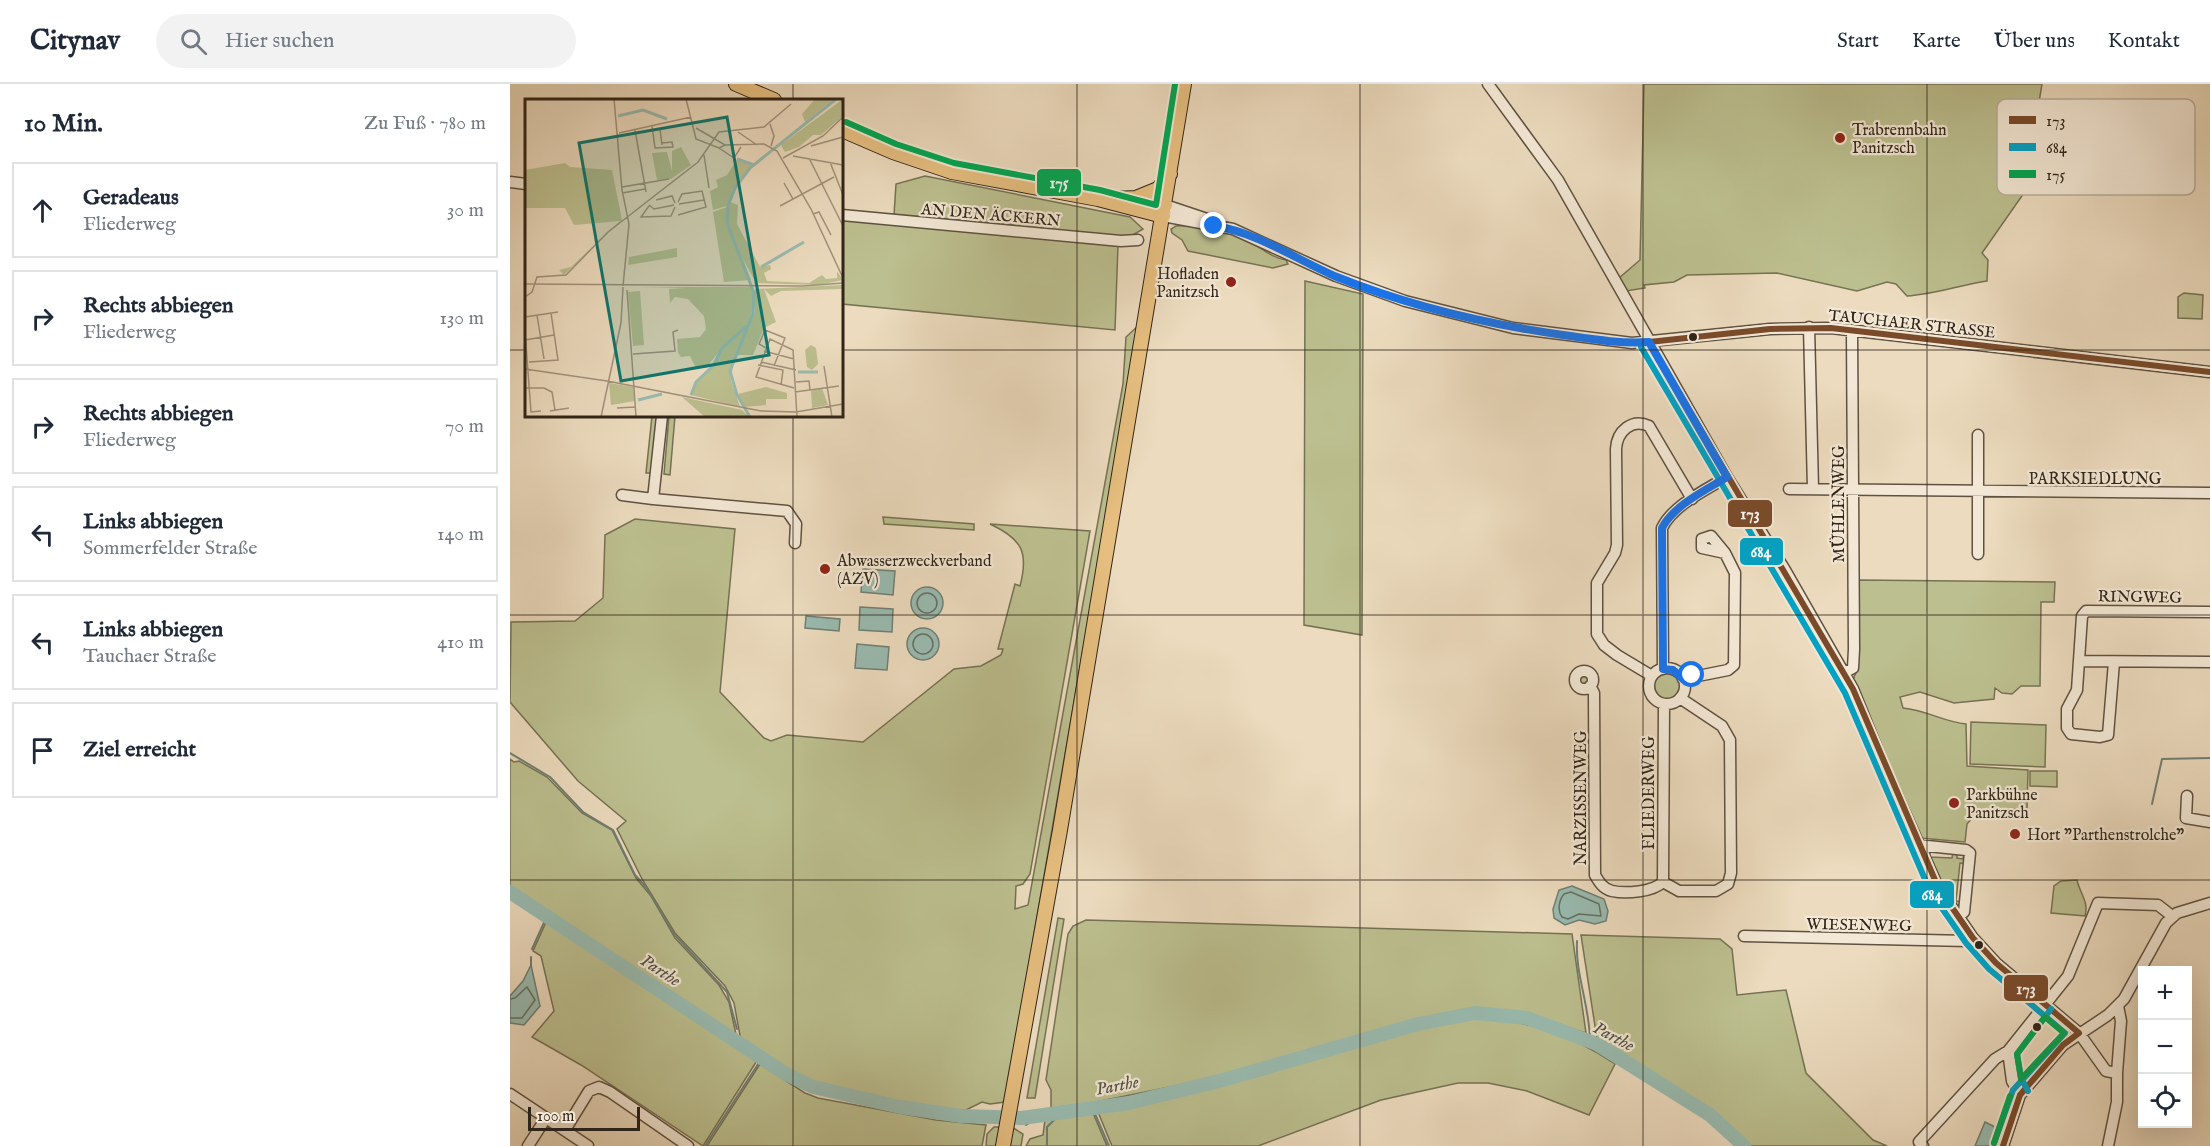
<!DOCTYPE html>
<html lang="de">
<head>
<meta charset="utf-8">
<style>
	:root { --surface:#fff; --page:#f2f2f3; --text:#1f2937; --muted:#747a83; --line:#e0e1e3 }
	body { margin:0; font-family:"IM FELL English",serif; background:var(--page); color:var(--text) }
	.controls { position:absolute; right:18px; bottom:18px; display:grid; overflow:hidden; border-radius:0px; box-shadow:0 6px 24px #0002 }
	.controls button { width:54px; height:54px; display:grid; place-items:center; padding:0; border:0; border-bottom:2px solid var(--line); background:var(--surface); color:var(--text); font:30px sans-serif }
	.scale { position:absolute; left:18px; bottom:15px; width:112px; box-sizing:border-box; padding-left:6px; border:3px solid #302518; border-top:0; font-size:16px; line-height:21px; white-space:nowrap; color:#302518; -webkit-text-stroke:4px #f3e8d5; paint-order:stroke }
	.stop { position:absolute; width:18px; height:18px; margin:-14px; border:4px solid #1a73e8; border-radius:50%; background:#fff }
	.stop.end { background:#1a73e8; border-color:#fff; box-shadow:0 2px 6px #0008 }
	.list { margin:0; padding:0; list-style:none }
	h2 { display:flex; justify-content:space-between; align-items:center; height:78px; margin:0; padding:0 24px; font-size:26px }
	h2 small { font-size:20px; font-weight:400; color:var(--muted) }
	.list li { display:grid; grid-template-columns:39px 1fr auto; gap:18px; align-items:center; box-sizing:border-box; height:96px; margin:0 12px 12px; padding:0 12px; border:2px solid var(--line); border-radius:0px }
	.list b { display:block; font-size:22px; white-space:nowrap }
	.list p { margin:0; font-size:20px; white-space:nowrap; color:var(--muted) }
	.list em { font-size:20px; font-style:normal; color:var(--muted) }
	.icon { flex:none; width:33px; height:33px; fill:none; stroke:currentColor; stroke-width:2; stroke-linecap:round; stroke-linejoin:round }
	.map { position:relative; flex:none; width:1700px; height:1062px; overflow:hidden }
	header { display:flex; align-items:center; gap:36px; box-sizing:border-box; height:84px; padding:0 30px; background:var(--surface); border-bottom:2px solid var(--line) }
	header strong { font-size:28px }
	nav { display:flex; gap:33px; margin-inline-start:auto; font-size:21px }
	.search { width:420px; height:54px; background:var(--page); display:flex; align-items:center; gap:15px; box-sizing:border-box; padding:0 21px; border-radius:33px; color:var(--muted); font-size:22px }
	main { display:flex }
	aside { flex:1; background:var(--surface) }
	.map>svg:first-child { display:block }
	.green { fill:#bcbf8f; stroke:#767254; stroke-width:1.5 }
	.water { fill:#99bbb0; stroke:#6f7f73; stroke-width:1.5 }
	.lines { fill:none; stroke-linecap:round; stroke-linejoin:round }
	.shore { stroke:#647064; stroke-width:1.5 }
	.stream { stroke:#6f7f73; stroke-width:2 }
	.river { stroke:#99bbb0; stroke-width:14 }
	.minor-casing { stroke:#5f5242; stroke-width:13 }
	.major-casing { stroke:#302518; stroke-width:16 }
	.minor { stroke:#f3e8d5; stroke-width:10 }
	.major { stroke:#e6be7f; stroke-width:14 }
	.bus-1-casing { stroke:#f3e8d5; stroke-width:10 }
	.bus-2-casing { stroke:#f3e8d5; stroke-width:10 }
	.bus-3-casing { stroke:#f3e8d5; stroke-width:10 }
	.bus-1 { stroke:#7a4b2a; stroke-width:6 }
	.bus-2 { stroke:#02a2c5; stroke-width:6 }
	.bus-3 { stroke:#00a651; stroke-width:6 }
	.route { stroke:#1a73e8; stroke-width:8 }
	.grid { fill:none; stroke:#302518; stroke-width:1.5; stroke-opacity:0.55 }
	.poi-dot { fill:#8f2418; stroke:#f3e8d5; stroke-width:2 }
	.bus-dot { fill:#302518; stroke:#f3e8d5; stroke-width:2 }
	.labels { text-anchor:middle; stroke-width:4.5; stroke-linejoin:round; paint-order:stroke }
	.poi-label { font-size:16px; fill:#302518; stroke:#f3e8d5; text-anchor:start }
	.street-label { font-size:16px; fill:#302518; stroke:#f3e8d5 }
	.water-label { font-size:18px; font-style:italic; fill:#505246; stroke:#f3e8d5 }
	.inset-river { fill:none; stroke:#99bbb0; stroke-width:3 }
	.inset-road { fill:none; stroke:#a1927c; stroke-width:1.5 }
	.view { fill:#0f766e; fill-opacity:0.15; stroke:#0f766e; stroke-width:3 }
	.inset-edge { fill:none; stroke:#302518; stroke-width:3 }
	.key { fill:#f3e8d5; stroke:#b8ae9c; stroke-width:1.5 }
	.key-label { font-size:16px; fill:#302518 }
	.line-badge { stroke:#f3e8d5; stroke-width:2 }
	.badge-label { font-size:16px; text-anchor:middle; font-weight:bold; fill:#fff }
</style>
</head>
<body>
<header>
<strong>Citynav</strong>
<div class="search"><svg class="icon" aria-label="search" viewBox="0 0 24 24"><circle cx="10" cy="10" r="6"/><path d="M15 15l6 6"/></svg>Hier suchen</div>
<nav><a>Start</a><a>Karte</a><a>Über uns</a><a>Kontakt</a></nav>
</header>
<main>
<aside>
<h2>10 Min.<small>Zu Fuß · 780 m</small></h2>
<ul class="list">
<li><svg class="icon" aria-label="ahead" viewBox="0 0 24 24"><path d="M12 20V5M6 11l6-6 6 6"/></svg><div><b>Geradeaus</b><p>Fliederweg</p></div><em>30 m</em></li>
<li><svg class="icon" aria-label="right" viewBox="0 0 24 24"><path d="M7 20v-9h11M14 6l5 5-5 5"/></svg><div><b>Rechts abbiegen</b><p>Fliederweg</p></div><em>130 m</em></li>
<li><svg class="icon" aria-label="right" viewBox="0 0 24 24"><path d="M7 20v-9h11M14 6l5 5-5 5"/></svg><div><b>Rechts abbiegen</b><p>Fliederweg</p></div><em>70 m</em></li>
<li><svg class="icon" aria-label="left" viewBox="0 0 24 24"><path d="M17 20v-9H6M10 6l-5 5 5 5"/></svg><div><b>Links abbiegen</b><p>Sommerfelder Straße</p></div><em>140 m</em></li>
<li><svg class="icon" aria-label="left" viewBox="0 0 24 24"><path d="M17 20v-9H6M10 6l-5 5 5 5"/></svg><div><b>Links abbiegen</b><p>Tauchaer Straße</p></div><em>410 m</em></li>
<li><svg class="icon" aria-label="arrive" viewBox="0 0 24 24"><path d="M6 21V4h12l-3 4 3 4H6"/></svg><div><b>Ziel erreicht</b></div></li>
</ul>
</aside>
<div class="map">
<svg width="1700" height="1062" viewBox="0 0 1700 1062">
	<rect width="100%" height="100%" fill="#ecdbbe"/>
	<filter id="stains"><feTurbulence type="fractalNoise" baseFrequency=".00333" numOctaves="4"/><feColorMatrix values="0 0 0 0 .2 0 0 0 0 .09 0 0 0 0 .02 0 0 0 .5 -.17"/></filter>
	<radialGradient id="worn" r=".72"><stop offset=".6" stop-color="#630" stop-opacity="0"/><stop offset="1" stop-color="#630" stop-opacity=".3"/></radialGradient>
	<path class="green" d="M1134,0H1532L1514,109L1472,169L1478,176L1477,197C1450,201 1425,210 1397,212L1386,200L1377,198L1347,207L1267,189L1177,191L1164,198L1134,201L1135,204L1116,207L1108,195L1130,176Z
		M415,92L620,133L633,145L621,152H607L384,131L386,100Z
		M332,136L608,161L605,246L332,220Z
		M666,142C691,141 717,146 739,157C752,164 762,174 776,176L778,180L763,184L678,167L672,156L662,149L661,145Z
		M795,197L853,210L852,551L794,541Z
		M1674,209L1693,211L1692,235L1668,234V213Z
		M629,241L495,1018L480,1020L472,1018L452,1028L404,1023L302,1000L231,957L224,919L215,902L165,849L132,795L107,745L116,737L68,697L0,618L1,538L65,537L93,514L95,451L125,435L225,445L210,608L254,654L261,657L277,651L353,658L444,585L471,582L491,571L493,565H488L505,500L510,502C519,468 512,455 480,440L580,447L520,790L513,800L506,802L505,825L518,821L613,300L616,253Z
		M142,332H148L143,389H136Z
		M159,332H165L160,391L154,390Z
		M373,433L464,440V446L374,440Z
		M1348,496L1545,498L1544,518H1531L1530,602H1511L1502,610L1492,609L1485,604L1484,615L1444,619L1410,608L1390,613L1393,624C1416,626 1434,638 1456,640L1457,682L1518,686L1517,724L1491,726L1484,734L1463,733L1457,740L1455,758L1410,754L1343,596L1348,583Z
		M1064 596a9 9 0 1 1 18 0a9 9 0 1 1-18 0Z
		M1144 603a13 13 0 1 1 26 0a13 13 0 1 1-26 0Z
		M1461,638L1536,641L1535,683L1460,680Z
		M0,675L4,678L9,677L37,693L72,729L102,746L126,794L141,812L165,854L209,901L219,918L227,955L0,803Z
		M1520,687H1547V703L1520,702Z
		M1416,766H1420V773L1442,774L1443,768H1447V774L1453,775L1454,769L1456,771V780L1450,779L1446,817L1452,818V822L1448,826L1431,801Z
		M1567,796C1570,810 1579,817 1575,832L1541,829L1544,802L1551,797Z
		M548,834L554,835L525,1014H517Z
		M37,836L248,975L193,1062L71,981L22,953L44,927L31,872L23,867Z
		M576,836L1062,850L1076,949L1023,933L958,926L912,935L724,990L541,1027V1006L536,996L558,850L563,842Z
		M1071,851L1210,855L1222,865L1227,911L1276,906L1296,989L1363,1056L1377,1062H1239L1202,1027L1087,955Z
		M964,932C1020,938 1059,949 1105,980L1079,1031L1017,1007L978,999H948L871,1016L748,1062H602L588,1028L629,1020L924,940Z
		M250,980L295,1009L308,1014L426,1036L476,1041L472,1062H197Z
		M583,1029L597,1062H516L520,1055L533,1051L535,1036Z
		M484,1043H490L488,1062H476L477,1050Z
		M502,1043L513,1050L511,1062H498Z"/>
	<path class="water" d="M353,485L385,487L383,511L351,508Z
		M401 519a16 16 0 1 1 32 0a16 16 0 1 1-32 0Z
		M350,523L383,525L382,548L349,546Z
		M296,532L330,535L329,547L295,544Z
		M397 560a16 16 0 1 1 32 0a16 16 0 1 1-32 0Z
		M347,560L379,563L377,586L345,584Z
		M1062,802L1094,815L1098,827L1096,837L1085,840L1069,836L1055,841L1044,834L1043,825L1049,806Z
		M21,881L30,922L14,941L0,939V912L13,897Z
		M1475,1038L1489,1045L1485,1062H1465Z"/>
	<g class="lines">
		<path class="shore" d="M407 519a10 10 0 1 1 20 0a10 10 0 1 1-20 0Z
			M403 560a10 10 0 1 1 20 0a10 10 0 1 1-20 0Z
			M1061,808L1089,820L1091,832L1069,830L1058,835L1052,833C1047,826 1049,816 1054,810Z
			M0,915L5,914L17,903L25,916L12,934H0"/>
		<path class="stream" d="M0,669L40,693L73,728L103,746L125,791L136,803L164,850L217,908L227,945
			M1642,720L1652,675L1700,674
			M1067,857C1065,890 1080,923 1080,957
			M22,865L37,832
			M21,881V873
			M229,954L230,959
			M583,1025L599,1062
			M516,1041L528,1032
			M195,1062L252,974
			M537,1062V1043L551,1029"/>
		<path class="river" d="M0,808L276,990L303,1003L390,1023L451,1032L512,1034L619,1019L713,996L908,940L965,929L1017,934L1087,960L1200,1031L1234,1062"/>
		<defs>
			<path id="minor" d="M978,0L1048,96L1217,393L1275,486L1343,605L1376,687L1428,803L1463,854L1486,879L1569,949L1596,987L1607,989V1018L1598,1062
				M0,98L16,100
				M655,121L709,139
				M332,131L611,157L628,156
				M653,132L723,145L826,192L895,217L1003,244L1122,259L1260,245L1321,244L1700,288
				M1299,243L1303,405
				M152,332L143,415L277,427L286,440L285,459
				M1468,351V470
				M1279,405L1700,409
				M112,411L143,415
				M1201,452L1215,469L1192,464V455Z
				M1570,577L1700,578
				M1604,578L1598,651L1590,653L1561,650L1557,644V625L1567,606L1572,532L1576,527L1700,528
				M1139 602a18 18 0 1 1 36 0a18 18 0 1 1-36 0Z
				M1153,585L1152,444C1163,421 1196,406 1217,393
				M1065 596a9 9 0 1 1 18 0a9 9 0 1 1-18 0Z
				M1334,589L1343,584L1344,565L1342,246
				M1142,592L1107,571L1094,561L1087,550V499L1105,469L1107,461L1106,365C1107,347 1122,334 1139,342L1182,415
				M1173,595L1218,586L1224,581L1225,489L1215,469
				M1080,602L1084,609L1085,791C1089,798 1093,805 1102,807C1116,810 1143,808 1153,798
				M1677,712L1676,734L1700,738
				M1408,761L1456,766L1460,769L1454,828L1448,833
				M1153,798L1169,807H1206L1218,800L1221,789L1220,656L1212,642L1170,614
				M1153,798L1154,620
				M1234,852L1458,857L1463,854
				M1607,989L1611,937L1608,922
				M0,1010L78,1062
				M1510,1011L1502,997L1498,967L1558,892L1588,819L1648,821L1662,832
				M55,1046L79,1007L89,1003L100,1008L178,1062
				M18,1062L36,1034
				M1413,1062L1409,1058L1485,975L1498,967
				M1493,1062L1510,1011L1553,961L1598,931L1614,915L1656,839L1667,829L1700,819"/>
			<path id="major" d="M226,0L264,16
				M332,46L383,68L442,88L588,115L653,132
				M626,114L648,105L660,90
				M604,115L626,114L655,121
				M493,1062L550,746L674,0"/>
		</defs>
		<use href="#minor" class="minor-casing"/>
		<use href="#major" class="major-casing"/>
		<use href="#minor" class="minor"/>
		<use href="#major" class="major"/>
		<defs>
			<path id="bus-1" d="M1493,1062L1510,1011L1553,961L1569,949L1486,879L1463,854L1428,803L1343,605L1139,258L1260,245L1321,244L1700,288"/>
			<path id="bus-2" d="M1131,263L1335,609L1420,807L1456,859L1479,885L1555,949L1503,1006L1484,1059
				M1518,1007L1511,994L1507,970L1541,925"/>
			<path id="bus-3" d="M336,38L386,60L444,79L590,106L646,121L665,0
				M1535,933L1554,949L1511,995L1507,970Z
				M1484,1059L1500,1012"/>
		</defs>
		<use href="#bus-1" class="bus-1-casing"/>
		<use href="#bus-2" class="bus-2-casing"/>
		<use href="#bus-3" class="bus-3-casing"/>
		<use href="#bus-1" class="bus-1"/>
		<use href="#bus-2" class="bus-2"/>
		<use href="#bus-3" class="bus-3"/>
	</g>
	<g class="lines">
		<path class="route" d="M704,142C747,148 787,176 827,193C899,222 976,240 1053,251C1081,255 1110,260 1139,258L1217,393C1196,406 1164,421 1152,444L1153,585L1163,586L1173,595L1182,591"/>
	</g>
	<path class="grid" d="M283,0V16M567,0V1062M850,0V1062M1133,0V1062M1417,0V1062M0,266H16M332,266H1700M283,332V1062M0,531H1700M0,796H1700"/>
	<g class="poi-dot">
		<circle cx="1330" cy="54" r="6"/>
		<circle cx="721" cy="198" r="6"/>
		<circle cx="315" cy="485" r="6"/>
		<circle cx="1444" cy="719" r="6"/>
		<circle cx="1505" cy="750" r="6"/>
	</g>
	<g class="bus-dot">
		<circle cx="1183" cy="253" r="5"/>
		<circle cx="1469" cy="861" r="5"/>
		<circle cx="1527" cy="943" r="5"/>
	</g>
	<g class="labels">
		<g class="poi-label">
			<text x="1342" y="51">Trabrennbahn<tspan x="1342" dy="18">Panitzsch</tspan></text>
			<text x="709" y="195" text-anchor="end">Hofladen<tspan x="709" dy="18">Panitzsch</tspan></text>
			<text x="327" y="482">Abwasserzweckverband<tspan x="327" dy="18">(AZV)</tspan></text>
			<text x="1456" y="716">Parkbühne<tspan x="1456" dy="18">Panitzsch</tspan></text>
			<text x="1517" y="756">Hort "Parthenstrolche"</text>
		</g>
		<g class="street-label">
			<text transform="translate(481 130) rotate(5)" y="6">AN DEN ÄCKERN</text>
			<text transform="translate(1402 239) rotate(6)" y="6">TAUCHAER STRASSE</text>
			<text x="1585" y="400">PARKSIEDLUNG</text>
			<text transform="translate(1328 420) rotate(-90)" y="6">MÜHLENWEG</text>
			<text transform="translate(1630 512) rotate(1)" y="6">RINGWEG</text>
			<text transform="translate(1138 709) rotate(-90)" y="6">FLIEDERWEG</text>
			<text transform="translate(1070 714) rotate(-90)" y="6">NARZISSENWEG</text>
			<text transform="translate(1349 840) rotate(1)" y="6">WIESENWEG</text>
		</g>
		<g class="water-label">
			<text transform="translate(151 886) rotate(33)" y="6">Parthe</text>
			<text transform="translate(1104 952) rotate(28)" y="6">Parthe</text>
			<text transform="translate(607 1001) rotate(-11)" y="6">Parthe</text>
		</g>
	</g>
	<g transform="translate(15 15)">
		<rect width="318" height="318" fill="#ecdbbe"/>
		<path d="M290,0H308L280,23L277,15ZM318,0V17L296,36H288L274,48L260,53L256,46ZM156,48L166,66L146,80L132,81L127,54L142,53L147,72V52ZM212,61L228,67L213,83L202,107L188,111L185,92L193,88L191,81L202,76ZM40,64L45,68L87,71L97,121L39,176L34,171L46,168L95,122L49,126L40,109H0V71ZM205,103L213,106L212,125L235,168L245,166L246,170L239,174L242,182L284,184L297,176L301,180L312,179V172L318,181L294,186L231,184L218,160L226,181L199,183L188,113L202,108L201,125L213,150L202,124ZM152,149V158L103,166L104,158ZM318,186V190L256,192L246,197L239,190L251,223L239,229L228,256H212L215,245L209,259L206,282L215,308L166,296L171,283L188,268L197,249L181,269H171L165,257L156,258L153,254L152,240L175,238L181,230L179,217L163,200L150,198L145,204L144,190L161,189L114,188H226L229,200L225,224L230,214V190ZM115,192L119,246L108,247L103,193ZM286,246L291,249L293,265L287,271L282,268L280,251ZM84,284L108,288L110,302L86,306ZM241,288L262,294V300H241V306L219,308L213,295ZM297,289L303,306L287,309L286,292ZM157,298L217,311L224,318H180Z" fill="#bcbf8f"/>
		<path class="inset-river" d="M93,17L118,11L142,20M212,60L229,66M236,168L279,143M273,273H293M166,296L171,283L188,267L197,249L222,227M113,301L137,295M225,318L212,296L205,272L228,215L229,194L202,124L203,107L210,89L225,69L311,0"/>
		<path class="inset-road" d="M89,0L97,91L104,125L98,187M161,0L171,40L194,49L200,46M245,25L249,37L246,47M127,27L130,49L148,48L147,43L137,44M171,29L200,46L239,45L252,52L286,110L318,179M110,31L121,93M127,31L135,30L137,46M213,33L232,46M94,34L166,18M286,47L318,38M194,49L209,59L216,48M179,56L184,89M268,57L318,66M258,59L298,37L318,18M284,59L318,127M305,63L318,96M259,84L268,100M97,88L144,80M97,94L120,90M131,101L147,97L150,104M153,103L157,95L177,92L181,108L153,116M154,105L179,101M124,106L129,110L149,106M124,107L116,118L146,117L150,108M255,107L309,78M288,115L294,113L306,136M0,185L278,187L318,184M102,191L111,318M0,198L7,193L12,178L41,176L83,133L173,63L194,33L239,28L266,5M12,216L19,260M0,218L33,213M0,233L6,313L16,312M0,241L29,236M241,249L234,245L240,231L260,239L249,267M239,252L269,260M108,255L150,252L148,233L153,231M4,263L33,261L26,214M236,263L271,271M233,266L258,271L256,286M299,267L307,318M0,270L82,282M82,282L236,312L271,313L318,305M271,283L284,282L285,291M0,289H19L27,293L30,311M269,289L231,278L245,240L268,251L272,318M270,293L314,287M92,309L110,308M25,312L44,309M76,318L96,224L98,188"/>
		<path class="view" d="M202,18L244,256L96,282L54,44Z"/>
		<rect width="318" height="318" class="inset-edge"/>
	</g>
	<rect x="1487" y="15" width="198" height="96" rx="9" class="key"/>
	<rect x="1499" y="32" width="27" height="8" fill="#7a4b2a"/>
	<rect x="1499" y="59" width="27" height="8" fill="#02a2c5"/>
	<rect x="1499" y="86" width="27" height="8" fill="#00a651"/>
	<g class="key-label">
		<text x="1536" y="42">173</text>
		<text x="1536" y="69">684</text>
		<text x="1536" y="96">175</text>
	</g>
	<g class="line-badge">
		<rect x="526" y="84" width="46" height="29" rx="6" fill="#00a651"/>
		<rect x="1217" y="415" width="46" height="29" rx="6" fill="#7a4b2a"/>
		<rect x="1229" y="453" width="45" height="29" rx="6" fill="#02a2c5"/>
		<rect x="1399" y="796" width="46" height="29" rx="6" fill="#02a2c5"/>
		<rect x="1493" y="890" width="46" height="28" rx="6" fill="#7a4b2a"/>
	</g>
	<g class="badge-label">
		<text x="549" y="104">175</text>
		<text x="1240" y="435">173</text>
		<text x="1251" y="473">684</text>
		<text x="1422" y="816">684</text>
		<text x="1516" y="910">173</text>
	</g>
	<rect width="100%" height="100%" filter="url(#stains)"/>
	<rect width="100%" height="100%" fill="url(#worn)"/>
</svg>
<div class="controls">
<button>+</button>
<button>−</button>
<button><svg class="icon" aria-label="locate" viewBox="0 0 24 24"><circle cx="12" cy="12" r="6"/><path d="M12 2v4M12 18v4M2 12h4M18 12h4"/></svg></button>
</div>
<div class="scale">100 m</div>
<div class="stop" style="left:1182px;top:591px"></div>
<div class="stop end" style="left:704px;top:142px"></div>
</div>
</main>
</body>
</html>
